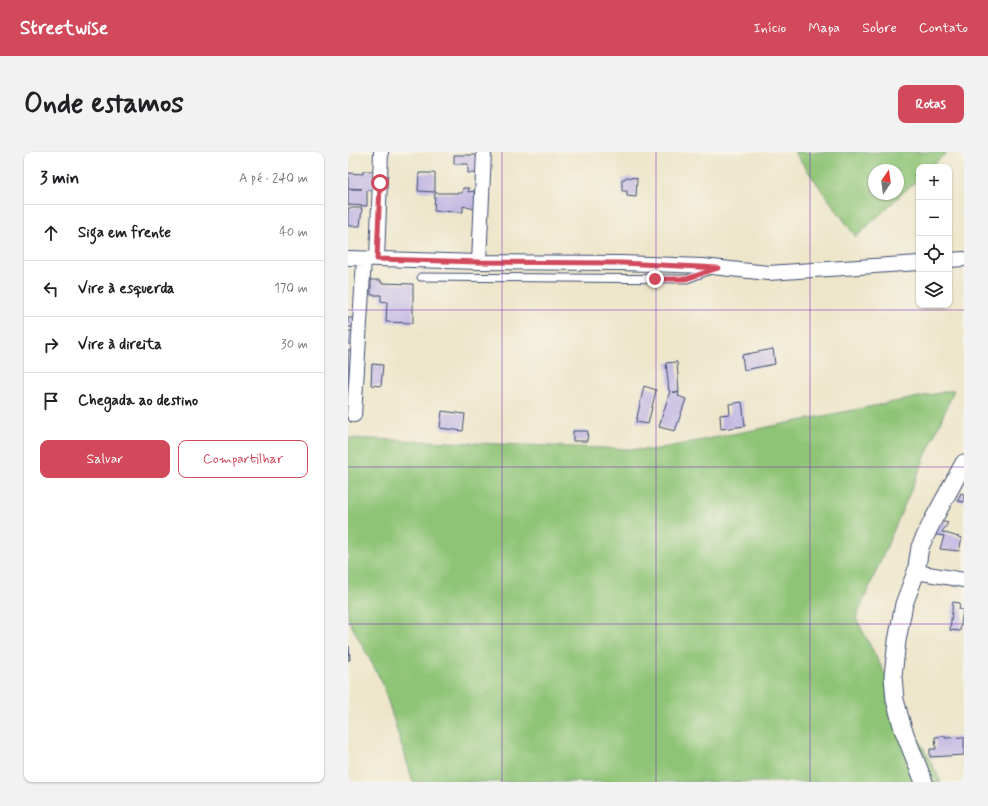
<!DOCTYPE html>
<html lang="pt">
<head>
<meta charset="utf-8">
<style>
	:root { --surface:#fff; --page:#f2f2f2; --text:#202124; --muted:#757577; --line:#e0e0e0; --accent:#d1495b }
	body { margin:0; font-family:Mynerve,sans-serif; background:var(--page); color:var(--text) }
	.controls { position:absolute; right:12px; top:12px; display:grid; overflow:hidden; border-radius:8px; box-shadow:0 1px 3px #0004 }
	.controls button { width:36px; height:36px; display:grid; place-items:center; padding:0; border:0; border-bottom:1px solid var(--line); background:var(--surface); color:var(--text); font:20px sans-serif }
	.compass { position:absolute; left:520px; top:12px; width:36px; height:36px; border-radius:50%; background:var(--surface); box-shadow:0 1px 3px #0004; rotate:13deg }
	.stop { position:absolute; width:12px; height:12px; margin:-9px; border:3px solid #d1495b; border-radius:50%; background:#fff }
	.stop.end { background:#d1495b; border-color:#fff; box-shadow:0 1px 4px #0008 }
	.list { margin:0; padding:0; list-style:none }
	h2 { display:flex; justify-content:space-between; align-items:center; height:52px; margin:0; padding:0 16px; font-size:17px }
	h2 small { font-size:13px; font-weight:400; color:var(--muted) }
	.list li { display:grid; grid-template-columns:26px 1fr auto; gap:12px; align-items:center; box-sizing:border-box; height:56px; padding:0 16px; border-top:1px solid var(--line) }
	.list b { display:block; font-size:15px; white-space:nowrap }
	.list em { font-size:13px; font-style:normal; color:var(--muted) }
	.actions { display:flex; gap:8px; padding:12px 16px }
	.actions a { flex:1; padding:9px 0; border:1px solid var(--accent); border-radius:8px; text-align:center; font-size:14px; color:var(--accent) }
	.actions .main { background:var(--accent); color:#fff }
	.icon { flex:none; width:22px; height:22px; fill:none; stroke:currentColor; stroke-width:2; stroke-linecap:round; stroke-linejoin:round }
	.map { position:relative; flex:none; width:616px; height:630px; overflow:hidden; border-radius:8px }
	header { display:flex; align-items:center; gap:24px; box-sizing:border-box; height:56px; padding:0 20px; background:var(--accent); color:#fff }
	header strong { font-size:19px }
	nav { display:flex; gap:22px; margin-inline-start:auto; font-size:14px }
	.intro { display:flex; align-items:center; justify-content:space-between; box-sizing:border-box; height:96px; padding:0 24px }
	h1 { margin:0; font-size:28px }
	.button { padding:10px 18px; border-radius:8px; background:var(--accent); color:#fff; font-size:14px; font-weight:700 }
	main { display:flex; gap:24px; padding:0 24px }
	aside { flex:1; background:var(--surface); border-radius:8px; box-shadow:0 1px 3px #0004 }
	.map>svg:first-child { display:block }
	.green { fill:#8ec476; stroke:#547a6a; fill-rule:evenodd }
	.building { fill:#c2b7e3 }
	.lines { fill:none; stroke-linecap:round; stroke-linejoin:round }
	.service-casing { stroke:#3b4a6e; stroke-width:9 }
	.minor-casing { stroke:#3b4a6e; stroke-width:16 }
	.tertiary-casing { stroke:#3b4a6e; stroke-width:19 }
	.service { stroke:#fff; stroke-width:7 }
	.minor { stroke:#fff; stroke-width:14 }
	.tertiary { stroke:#fff; stroke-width:17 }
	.route { stroke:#d1495b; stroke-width:5 }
	.grid { fill:none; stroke:#7b2cbf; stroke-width:1; stroke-opacity:0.55 }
</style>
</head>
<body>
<header>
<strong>Streetwise</strong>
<nav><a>Início</a><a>Mapa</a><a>Sobre</a><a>Contato</a></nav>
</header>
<div class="intro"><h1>Onde estamos</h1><a class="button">Rotas</a></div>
<main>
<aside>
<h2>3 min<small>A pé · 240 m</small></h2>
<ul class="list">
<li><svg class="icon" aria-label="ahead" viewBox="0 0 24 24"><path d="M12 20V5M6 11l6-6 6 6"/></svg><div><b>Siga em frente</b></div><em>40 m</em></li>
<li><svg class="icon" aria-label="left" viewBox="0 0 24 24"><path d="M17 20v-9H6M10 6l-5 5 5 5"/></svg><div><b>Vire à esquerda</b></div><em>170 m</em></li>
<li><svg class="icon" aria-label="right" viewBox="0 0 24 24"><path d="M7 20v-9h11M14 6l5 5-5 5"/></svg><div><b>Vire à direita</b></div><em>30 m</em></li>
<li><svg class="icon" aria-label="arrive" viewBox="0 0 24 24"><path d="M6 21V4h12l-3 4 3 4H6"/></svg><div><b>Chegada ao destino</b></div></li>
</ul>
<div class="actions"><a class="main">Salvar</a><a>Compartilhar</a></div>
</aside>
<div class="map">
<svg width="616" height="630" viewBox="0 0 616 630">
	<rect width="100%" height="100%" fill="#f7f3e8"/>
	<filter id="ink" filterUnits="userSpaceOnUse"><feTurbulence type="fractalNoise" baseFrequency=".025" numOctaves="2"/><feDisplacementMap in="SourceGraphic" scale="8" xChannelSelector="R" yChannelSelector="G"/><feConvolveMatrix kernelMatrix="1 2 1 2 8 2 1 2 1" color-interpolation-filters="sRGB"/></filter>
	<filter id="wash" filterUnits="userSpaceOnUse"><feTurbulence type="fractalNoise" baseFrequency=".012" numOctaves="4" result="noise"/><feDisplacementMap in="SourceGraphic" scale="16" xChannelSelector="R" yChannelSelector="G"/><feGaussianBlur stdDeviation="0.9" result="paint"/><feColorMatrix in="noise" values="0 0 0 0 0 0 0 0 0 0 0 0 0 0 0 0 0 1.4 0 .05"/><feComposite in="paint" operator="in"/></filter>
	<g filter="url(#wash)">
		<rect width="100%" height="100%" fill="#eee6cb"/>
		<path class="green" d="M446,0H599L583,15H571V26L508,85ZM526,18H550V42H526Z
			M606,238L508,466L593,630H65L34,530L0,467V286L304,298Z"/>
		<g id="blocks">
			<path class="building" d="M106,3H129V21H120V12H106Z
				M15,19H26L25,38H19V54L0,53V37H14L0,36V21L15,22Z
				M71,21H87V40L70,39Z
				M278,25L289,26L288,45L279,44V39H274V27H277Z
				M115,36H121L120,40L126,39V42L130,43V58L115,54V60L86,59L87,41H114Z
				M0,56H14L12,74H0Z
				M23,128H33V131L65,132V171L38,170L39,150L33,149V143H23Z
				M0,166H8V175H0Z
				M0,179H6L5,192H0Z
				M425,197L427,212L396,218L394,203Z
				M0,198H9L7,239H0Z
				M329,210L331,240H324L331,241L330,244L338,247L327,279L311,275L322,239H321L318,211Z
				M24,212L35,213L33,234L23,233Z
				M296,234L308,238L300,272L288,270Z
				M394,250L397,274L373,277L372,263L382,262L381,252Z
				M94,259L117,262L115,279L92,276Z
				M225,279H240L239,289H225Z
				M613,341L616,342V350L609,349Z
				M592,369L600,371L594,380L614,386L611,399L592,397L596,384L584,382Z
				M605,450L612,451L611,457L615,458L612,479L602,478Z
				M0,494H1L2,508H0Z
				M597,584V586L616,585V603L582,605V597H588L587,585Z"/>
		</g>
	</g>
	<g filter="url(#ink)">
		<use href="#blocks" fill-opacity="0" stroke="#3b4a6e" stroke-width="1"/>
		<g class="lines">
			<defs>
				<path id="service" d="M73,125L339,127L363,118"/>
				<path id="minor" d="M0,106L131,110L274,111L355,114L420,121L571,111
					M29,107L33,0
					M601,108L616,107
					M131,110L136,0
					M6,263L16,108
					M568,420L616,428"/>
				<path id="tertiary" d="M576,630L555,577L547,548L545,524L549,489L556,452L568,420L572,395L585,368L616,311"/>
			</defs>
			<use href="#service" class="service-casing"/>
			<use href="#minor" class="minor-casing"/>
			<use href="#tertiary" class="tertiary-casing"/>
			<use href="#service" class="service"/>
			<use href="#minor" class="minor"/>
			<use href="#tertiary" class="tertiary"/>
		</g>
	</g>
	<g class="lines" filter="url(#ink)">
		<path class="route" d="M32,31L29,107L131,110L274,111L370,116L338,127H307"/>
	</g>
	<path class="grid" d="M154,0V630M308,0V630M462,0V630M0,158H616M0,315H616M0,472H616"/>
</svg>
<div class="controls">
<button>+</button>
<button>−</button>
<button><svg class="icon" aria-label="locate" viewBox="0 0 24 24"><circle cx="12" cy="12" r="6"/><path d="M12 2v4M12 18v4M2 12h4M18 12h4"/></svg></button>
<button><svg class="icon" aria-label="layers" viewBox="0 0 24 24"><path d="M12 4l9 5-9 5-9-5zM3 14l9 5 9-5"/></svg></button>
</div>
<svg class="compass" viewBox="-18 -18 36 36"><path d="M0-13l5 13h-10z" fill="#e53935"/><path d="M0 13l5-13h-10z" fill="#757577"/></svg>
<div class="stop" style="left:32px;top:31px"></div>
<div class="stop end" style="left:307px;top:127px"></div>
</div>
</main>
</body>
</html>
